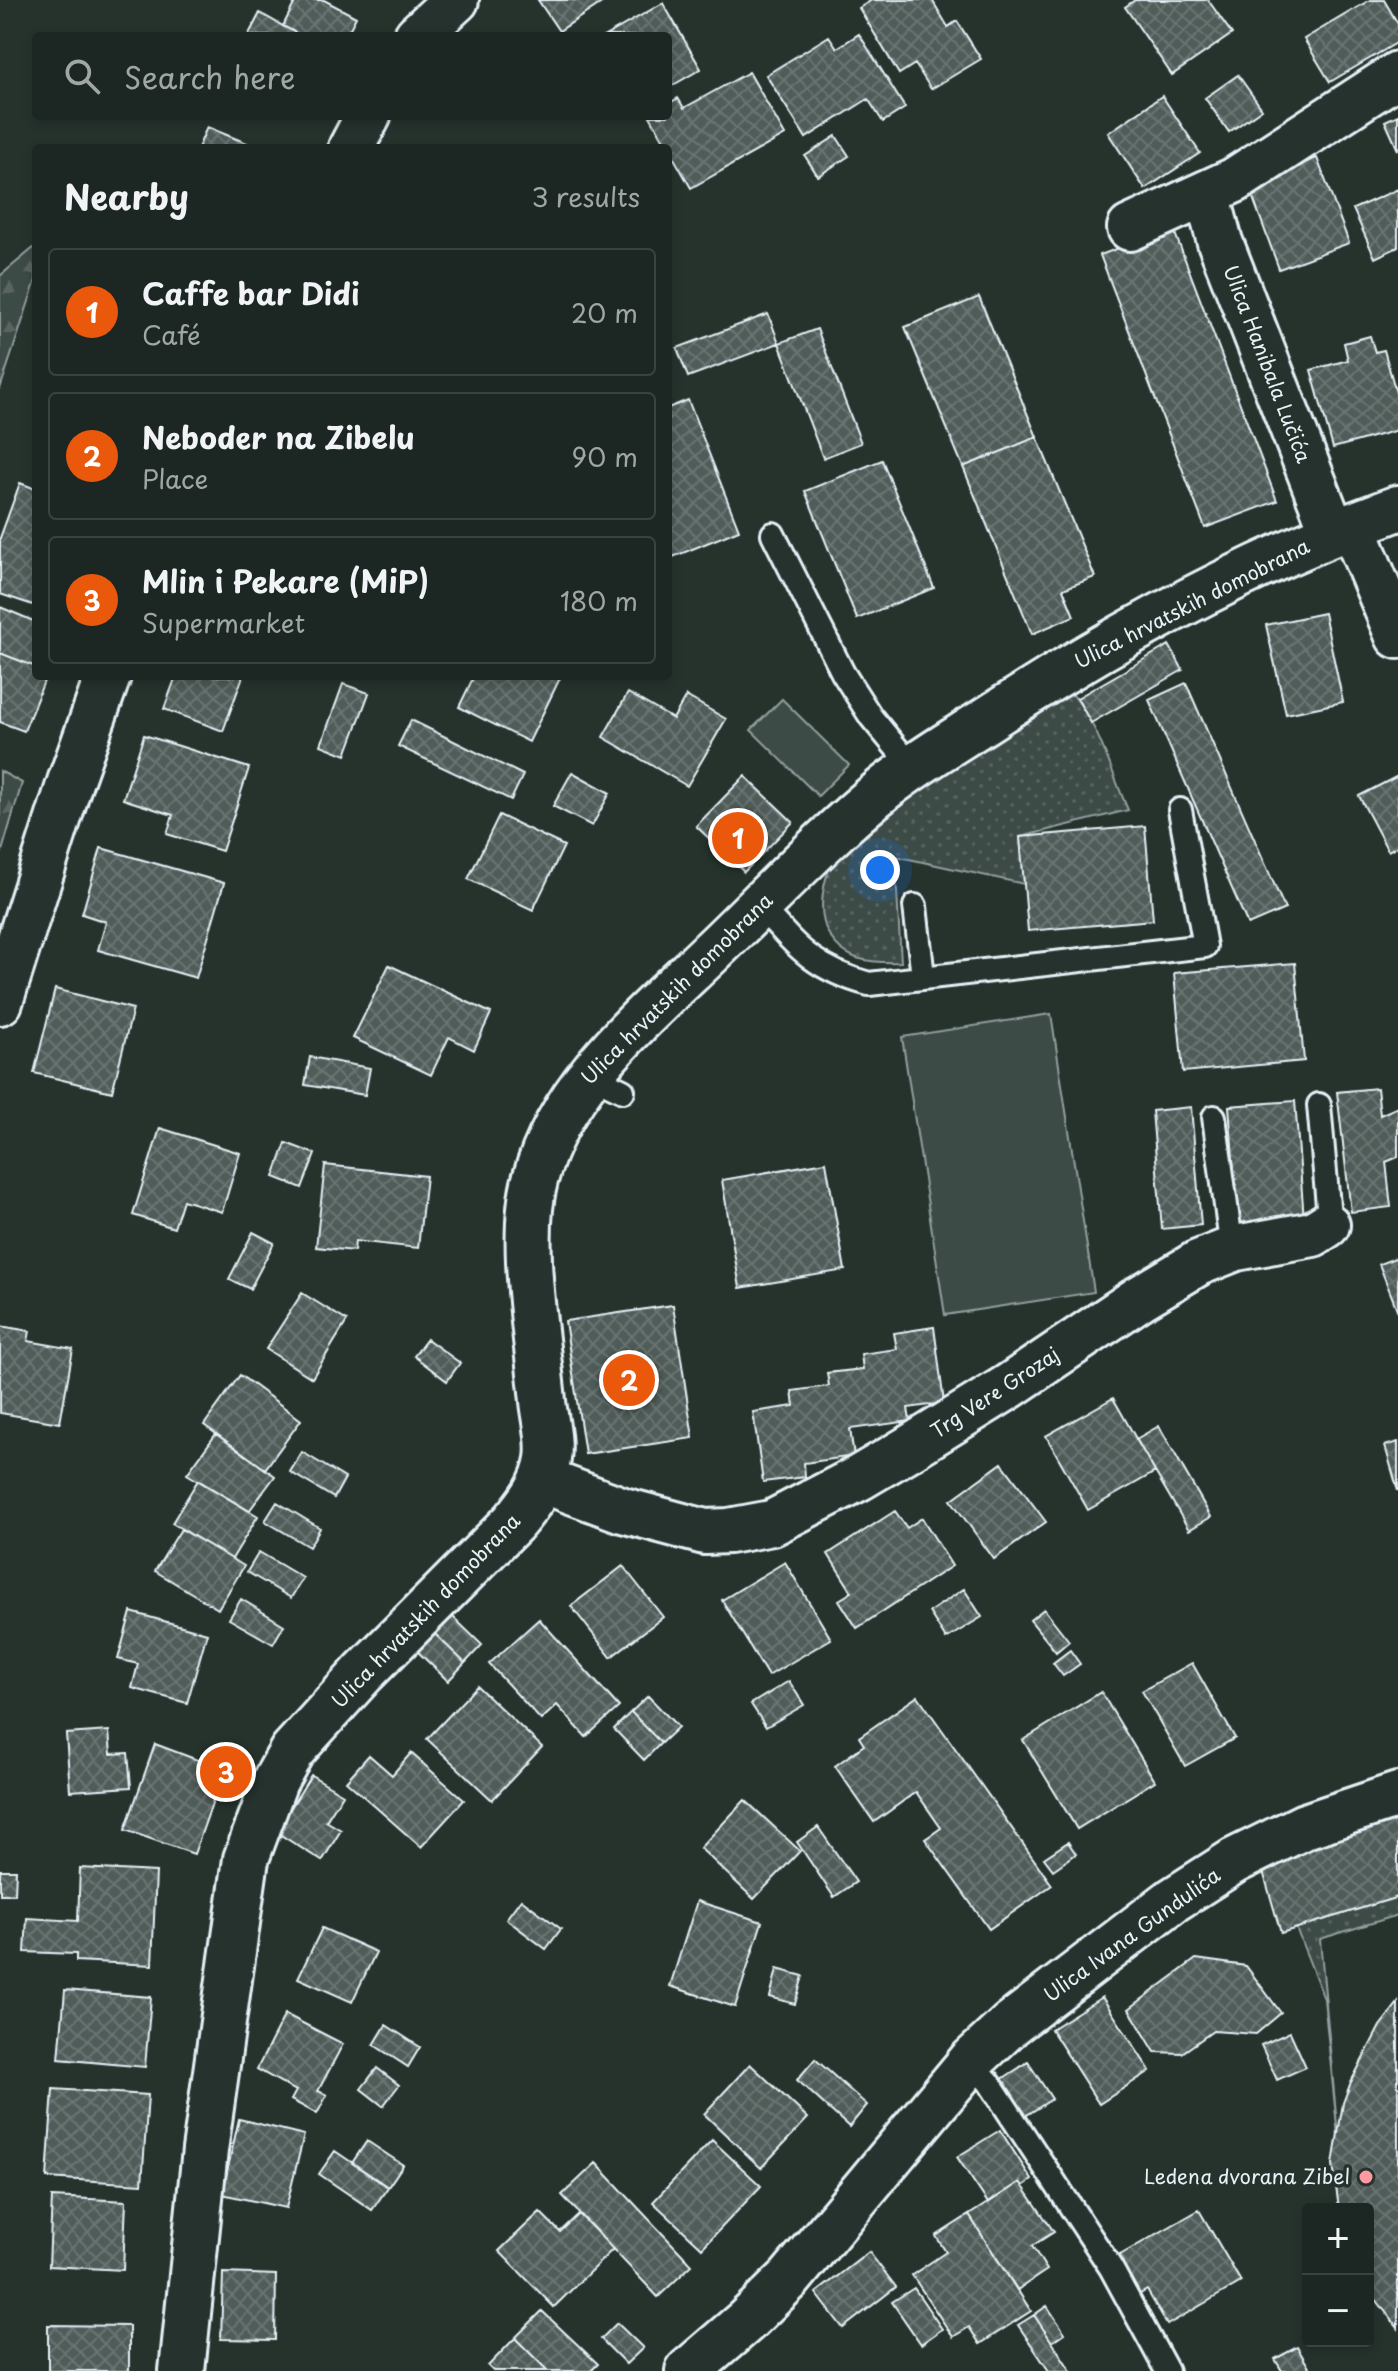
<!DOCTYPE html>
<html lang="en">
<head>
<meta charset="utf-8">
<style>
	:root { --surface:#1c2622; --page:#29322f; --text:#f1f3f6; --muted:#a0a5a5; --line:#3a4340; --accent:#ea580c }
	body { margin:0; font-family:"Playpen Sans",sans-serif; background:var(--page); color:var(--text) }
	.controls { position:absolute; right:24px; bottom:24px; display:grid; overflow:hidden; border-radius:8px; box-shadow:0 4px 12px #0003 }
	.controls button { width:72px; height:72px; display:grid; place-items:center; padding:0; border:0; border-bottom:2px solid var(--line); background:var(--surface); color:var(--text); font:40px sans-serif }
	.you { position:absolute; left:880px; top:870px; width:28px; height:28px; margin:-20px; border:6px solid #fff; border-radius:50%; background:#1a73e8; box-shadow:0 0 0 12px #1a73e833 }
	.badge { display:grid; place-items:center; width:52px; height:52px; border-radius:50%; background:var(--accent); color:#fff; font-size:26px; font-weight:700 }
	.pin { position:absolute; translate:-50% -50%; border:4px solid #fff; box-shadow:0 2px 8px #0006 }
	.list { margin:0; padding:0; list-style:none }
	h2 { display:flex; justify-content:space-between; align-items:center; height:104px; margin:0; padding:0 32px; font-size:34px }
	h2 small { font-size:26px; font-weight:400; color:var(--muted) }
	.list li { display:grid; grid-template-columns:52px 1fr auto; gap:24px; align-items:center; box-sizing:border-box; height:128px; margin:0 16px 16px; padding:0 16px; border:2px solid var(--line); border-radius:8px }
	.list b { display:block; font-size:30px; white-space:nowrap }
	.list p { margin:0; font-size:26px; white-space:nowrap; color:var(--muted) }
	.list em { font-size:26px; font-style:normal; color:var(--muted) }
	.icon { flex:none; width:44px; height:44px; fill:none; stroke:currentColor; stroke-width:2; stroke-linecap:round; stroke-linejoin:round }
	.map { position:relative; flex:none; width:1398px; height:2371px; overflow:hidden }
	.search { position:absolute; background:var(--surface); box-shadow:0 4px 12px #0003; left:32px; top:32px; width:640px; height:88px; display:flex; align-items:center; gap:20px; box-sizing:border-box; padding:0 28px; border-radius:8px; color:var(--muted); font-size:30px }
	.panel { position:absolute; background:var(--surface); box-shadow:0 4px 12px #0003; left:32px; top:144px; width:640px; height:536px; border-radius:8px }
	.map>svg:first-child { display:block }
	.grass { fill:url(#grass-dots); stroke:#939ea0; stroke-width:2 }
	.forest { fill:url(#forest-firs); stroke:#939ea0; stroke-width:2 }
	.park { fill:#3e4b47; stroke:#939ea0; stroke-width:2 }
	.building { fill:url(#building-cross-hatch); stroke:#e8f1f8; stroke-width:2 }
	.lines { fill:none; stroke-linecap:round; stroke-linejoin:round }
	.service-casing { stroke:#e8f1f8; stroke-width:28 }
	.minor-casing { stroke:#e8f1f8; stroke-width:50 }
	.service { stroke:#26332d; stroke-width:22 }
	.minor { stroke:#26332d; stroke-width:44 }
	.poi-dot { fill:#ff9aa2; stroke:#26332d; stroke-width:3 }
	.labels { text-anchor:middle; stroke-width:7; stroke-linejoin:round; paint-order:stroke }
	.street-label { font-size:20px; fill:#e8f1f8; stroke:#26332d }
	.poi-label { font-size:20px; fill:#e8f1f8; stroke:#26332d; text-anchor:end }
</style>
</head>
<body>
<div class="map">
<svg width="1398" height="2371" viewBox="0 0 1398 2371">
	<defs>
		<pattern id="grass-dots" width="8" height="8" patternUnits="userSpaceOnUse" patternTransform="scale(2)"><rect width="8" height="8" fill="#3e4b47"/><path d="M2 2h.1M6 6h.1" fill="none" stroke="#5a6562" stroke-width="1.8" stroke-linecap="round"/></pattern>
		<pattern id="forest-firs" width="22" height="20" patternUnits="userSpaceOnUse" patternTransform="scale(2)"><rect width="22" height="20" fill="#3e4b47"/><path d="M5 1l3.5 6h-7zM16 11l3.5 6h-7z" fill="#5a6562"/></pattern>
		<pattern id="building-cross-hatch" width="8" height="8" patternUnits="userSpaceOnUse" patternTransform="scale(2)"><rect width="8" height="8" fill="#505c59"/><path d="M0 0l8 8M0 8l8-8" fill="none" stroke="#697472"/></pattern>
	</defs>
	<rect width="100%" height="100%" fill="#26332d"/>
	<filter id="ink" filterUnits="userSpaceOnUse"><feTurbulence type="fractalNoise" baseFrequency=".0125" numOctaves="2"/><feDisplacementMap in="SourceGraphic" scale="16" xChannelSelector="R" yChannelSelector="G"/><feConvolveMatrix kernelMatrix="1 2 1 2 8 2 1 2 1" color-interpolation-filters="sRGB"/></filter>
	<g filter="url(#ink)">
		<path class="grass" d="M1065,686C1097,718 1110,769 1128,810L1020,837L1024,884L895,856L901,962C870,963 843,962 827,931C818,912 822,877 835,860C861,826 900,802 934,778C978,747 1021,717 1065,686Z
			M1398,1897V1915L1320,1939L1338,2136L1324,1999L1296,1928Z"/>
		<path class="forest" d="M36,246V280L0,389V276Z
			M0,771L22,783L0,858Z"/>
		<path class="park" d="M782,699L849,765L818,796L751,730Z
			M1051,1014L1094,1292L945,1315L902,1037Z"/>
		<path class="building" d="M296,0H324L356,17L346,36H302L283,26Z
			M538,0H606L559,31Z
			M872,0H932L948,27L957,21L981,59L931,89L915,64L899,74L859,8Z
			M1135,0H1208L1232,34L1172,75L1125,7Z
			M1370,0H1384L1398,24V42L1330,82L1304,39Z
			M663,3L701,69L668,88V36H605Z
			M260,13L283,26L302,36H248Z
			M859,34L905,108L883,122L868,99L806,138L766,75L829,36L837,48Z
			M749,72L785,135L691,188L650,116H668V104L678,98L684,108Z
			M1238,75L1262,109L1229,132L1205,98Z
			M1162,96L1200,153L1145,189L1108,133Z
			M1398,115V150L1385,121Z
			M207,127L259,148H198Z
			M836,136L849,156L818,176L805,156Z
			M1317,158L1349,243L1279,269L1248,184Z
			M1398,189V247L1375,258L1353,209Z
			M1173,228L1277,501L1205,528L1100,255Z
			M979,297L1037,437L963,467L905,327Z
			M768,314L779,343L688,377L677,348Z
			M817,329L861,443L823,458L779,343Z
			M1370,336L1375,352L1384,350L1398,400V430L1333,448L1311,370L1348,360L1344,343Z
			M688,400L739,530L668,559V408Z
			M1037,437L1095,577L1063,589L1074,616L1032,634L963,467Z
			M882,460L934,588L857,619L805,491Z
			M20,483L36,489V606L0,594V538Z
			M0,607L36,622V667L0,653Z
			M1324,613L1343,702L1286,714L1266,625Z
			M1169,645L1183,670L1091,723L1077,698Z
			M0,653L36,667V676H46L24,731L0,722Z
			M176,676H243L223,731L164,709Z
			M474,676H561L529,742L459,707Z
			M1186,683L1285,909L1248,925L1149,700Z
			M343,684L369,693L346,755L321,745Z
			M628,693L673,719L686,696L726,719L687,786L603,737Z
			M411,720L523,775L511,800L398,746Z
			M144,735L249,768L222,851L167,834L173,815L123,799Z
			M572,772L610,793L592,826L553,806Z
			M745,776L793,822L744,872L696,826Z
			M1398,776V846L1388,851L1359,796Z
			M499,815L564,846L533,910L468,879Z
			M1145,826L1153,920L1028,931L1020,837Z
			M101,848L224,883L196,978L98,950L106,922L82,914Z
			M1295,963L1304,1061L1183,1072L1174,973Z
			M389,965L491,1013L474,1050L449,1037L431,1075L353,1038Z
			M55,989L133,1009L112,1092L34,1073Z
			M310,1057L370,1068L365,1095L305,1085Z
			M1377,1088L1380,1115L1398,1107V1157L1386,1162L1391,1207L1351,1212L1337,1092Z
			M1295,1101L1304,1219L1238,1224L1229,1106Z
			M1191,1107L1201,1225L1162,1229L1152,1111Z
			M160,1128L240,1153L222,1212L183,1200L174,1228L133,1215Z
			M286,1143L315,1154L302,1188L274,1177Z
			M826,1162L845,1270L740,1288L722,1180Z
			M325,1165L426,1176L418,1248L355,1241L354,1251L316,1247Z
			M253,1232L274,1243L250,1289L229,1279Z
			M1398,1257V1312L1379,1264Z
			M302,1293L347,1321L312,1378L266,1349Z
			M673,1305L693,1438L585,1454L565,1321Z
			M0,1326L30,1331L28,1341L73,1349L60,1423L0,1413Z
			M934,1327L944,1403L908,1408L910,1421L850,1429L854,1456L804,1463L805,1477L763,1482L753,1412L794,1406L792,1391L829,1386L827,1373L863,1369L861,1354L897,1349L894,1333Z
			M427,1339L460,1363L447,1381L414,1356Z
			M240,1375L301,1420L265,1469L204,1425Z
			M1113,1398L1155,1472L1088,1510L1046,1436Z
			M1159,1426L1211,1517L1189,1530L1136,1439Z
			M216,1434L275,1476L249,1511L187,1474Z
			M1398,1442V1491L1385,1446Z
			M302,1452L345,1478L334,1498L290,1472Z
			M1002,1463L1046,1522L994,1559L951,1500Z
			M198,1480L258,1516L232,1559L172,1523Z
			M277,1502L320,1528L309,1547L265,1521Z
			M895,1511L907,1528L922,1518L952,1566L857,1628L839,1600L852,1592L828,1554Z
			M181,1529L244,1566L218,1609L155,1571Z
			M259,1552L303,1578L291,1598L247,1572Z
			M785,1562L831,1639L768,1676L722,1600Z
			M623,1566L663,1617L611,1657L571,1606Z
			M964,1589L982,1617L946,1639L929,1612Z
			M241,1599L284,1625L273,1644L229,1619Z
			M1044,1609L1069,1641L1056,1652L1030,1620Z
			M131,1612L207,1633L187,1703L132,1688L138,1664L118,1659Z
			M451,1615L482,1645L465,1663L434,1633Z
			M539,1619L619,1707L586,1737L557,1705L541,1720L489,1664Z
			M434,1633L465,1663L448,1681L417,1651Z
			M1070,1650L1080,1664L1063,1676L1053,1663Z
			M1192,1663L1235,1738L1185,1766L1142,1691Z
			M789,1681L804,1705L766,1727L751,1704Z
			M477,1686L542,1747L492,1800L427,1739Z
			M1101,1692L1155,1781L1077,1829L1023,1740Z
			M648,1696L678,1727L661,1743L631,1712Z
			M918,1696L1052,1885L989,1929L925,1839L941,1828L916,1792L874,1822L835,1766L864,1745L859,1737Z
			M631,1712L661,1743L644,1760L614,1729Z
			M109,1731L111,1754L128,1753L131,1787L70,1791L66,1734Z
			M155,1744L216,1767L222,1750L248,1759L232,1801L215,1795L194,1854L125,1830Z
			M411,1753L464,1800L421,1847L346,1781L369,1755L392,1775Z
			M311,1775L343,1794L326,1821L341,1830L322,1861L276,1832Z
			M745,1800L800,1851L754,1899L700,1848Z
			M1398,1819V1897L1281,1933L1260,1861Z
			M818,1827L856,1882L834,1897L797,1842Z
			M1068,1842L1076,1854L1053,1870L1044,1858Z
			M80,1868L156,1872L152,1965L76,1961V1954L25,1952L27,1918L78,1921Z
			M0,1870H16L15,1894H0Z
			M521,1899L561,1929L546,1949L506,1919Z
			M697,1901L762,1922L735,2007L670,1986Z
			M322,1928L376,1952L352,2002L298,1978Z
			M1196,1959L1246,1966L1281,2013L1256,2034L1213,2031L1182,2053L1155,2052L1129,2009Z
			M777,1969L803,1976L795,2004L770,1997Z
			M65,1990L151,1997L145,2067L59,2059Z
			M1102,1997L1150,2071L1099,2104L1051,2029Z
			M1398,2003V2328L1368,2289V2209H1339L1333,2164L1343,2103L1351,2082L1380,2026Z
			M285,2014L343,2044L318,2091L327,2095L317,2114L291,2100L296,2091L257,2069Z
			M386,2025L420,2047L408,2067L374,2045Z
			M1290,2032L1306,2067L1277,2080L1261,2045Z
			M815,2059L867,2105L849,2127L797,2080Z
			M1028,2062L1052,2099L1022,2118L999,2081Z
			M750,2064L808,2118L761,2168L704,2114Z
			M377,2068L399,2085L383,2106L361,2089Z
			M53,2089L148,2095L142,2184L47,2178Z
			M239,2119L304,2135L286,2208L222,2194Z
			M1000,2130L1032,2180L1023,2186L1020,2182L988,2203L957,2157Z
			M712,2140L761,2186L702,2248L653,2202Z
			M367,2141L403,2165L388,2187L352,2163Z
			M335,2151L388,2187L372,2210L319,2174Z
			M596,2163L692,2265L658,2297L562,2195Z
			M1020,2182L1054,2232L1032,2246L1047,2270L1017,2290L969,2215Z
			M52,2197L126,2201L123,2270L49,2266Z
			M1199,2210L1241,2282L1167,2325L1147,2290L1135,2297L1113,2259Z
			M540,2212L560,2232L579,2214L613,2249L554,2307L499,2251Z
			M969,2215L1031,2311L980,2344L969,2327L953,2337L912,2275L946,2252L936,2236Z
			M869,2252L896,2287L843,2328L816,2293Z
			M223,2273L276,2275L275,2340L221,2339Z
			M914,2288L942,2329L921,2344L892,2302Z
			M1047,2306L1065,2333L1052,2342L1034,2315Z
			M542,2311L598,2364L591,2371H548L515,2338Z
			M1034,2315L1052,2342L1071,2371H1049L1018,2325Z
			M617,2323L643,2348L626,2364L601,2339Z
			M48,2325L129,2326V2371H48Z
			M515,2338L548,2371H493L488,2366Z
			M1297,2347L1311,2371H1282L1275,2359Z"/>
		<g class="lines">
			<defs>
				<path id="service" d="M773,534L843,673L871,717L913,768
					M760,906C797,947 813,969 869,984L1205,946L1180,810
					M915,906L923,977
					M590,1075L623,1091
					M1319,1105L1329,1217L1327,1225
					M1214,1117L1229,1228L1236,1248
					M970,2062L989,2082L1111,2268L1167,2371"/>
				<path id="minor" d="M417,36L456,0
					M351,148L368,116
					M1207,194L1220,242L1333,532
					M1130,228L1235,180L1398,74
					M1352,525L1398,636
					M0,1002L70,782L108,676
					M542,1480L623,1510L705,1532L729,1531L772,1523L859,1478L908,1449L1008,1387L1140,1298L1198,1263L1236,1248L1313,1234L1327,1225
					M182,2371L205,2150L246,1859L275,1781L292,1751L363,1673L513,1523C529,1504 544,1485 548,1459C551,1440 545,1420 543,1401C537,1337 519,1240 535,1180C560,1086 641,1019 709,954C768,898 823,838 886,787C919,761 956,740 991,717C1118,634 1255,560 1398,508
					M688,2371L746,2321L789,2279L970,2062L1011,2024L1173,1900L1234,1861L1305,1826L1398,1795"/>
			</defs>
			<use href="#service" class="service-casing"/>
			<use href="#minor" class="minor-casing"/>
			<use href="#service" class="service"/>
			<use href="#minor" class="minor"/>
		</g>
	</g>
	<circle class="poi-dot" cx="1366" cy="2177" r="8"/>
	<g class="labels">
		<g class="street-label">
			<text transform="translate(1267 364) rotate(69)" y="7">Ulica Hanibala Lučića</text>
			<text transform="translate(1192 604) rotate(-27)" y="7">Ulica hrvatskih domobrana</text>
			<text transform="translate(677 989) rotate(-45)" y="7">Ulica hrvatskih domobrana</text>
			<text transform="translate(995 1393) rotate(-33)" y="7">Trg Vere Grozaj</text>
			<text transform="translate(426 1611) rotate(-46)" y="7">Ulica hrvatskih domobrana</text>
			<text transform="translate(1132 1935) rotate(-36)" y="7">Ulica Ivana Gundulića</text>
		</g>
		<g class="poi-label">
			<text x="1350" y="2184">Ledena dvorana Zibel</text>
		</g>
	</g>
</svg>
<div class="controls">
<button>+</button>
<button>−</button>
</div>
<div class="you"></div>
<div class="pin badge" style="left:738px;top:838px">1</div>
<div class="pin badge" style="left:629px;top:1380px">2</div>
<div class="pin badge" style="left:226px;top:1772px">3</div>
<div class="search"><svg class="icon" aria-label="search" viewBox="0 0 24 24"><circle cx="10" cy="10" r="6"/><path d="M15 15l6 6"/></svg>Search here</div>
<section class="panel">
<h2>Nearby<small>3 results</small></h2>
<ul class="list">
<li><span class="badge">1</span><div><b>Caffe bar Didi</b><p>Café</p></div><em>20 m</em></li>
<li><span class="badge">2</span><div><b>Neboder na Zibelu</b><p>Place</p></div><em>90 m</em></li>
<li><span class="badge">3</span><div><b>Mlin i Pekare (MiP)</b><p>Supermarket</p></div><em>180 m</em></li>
</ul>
</section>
</div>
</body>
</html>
